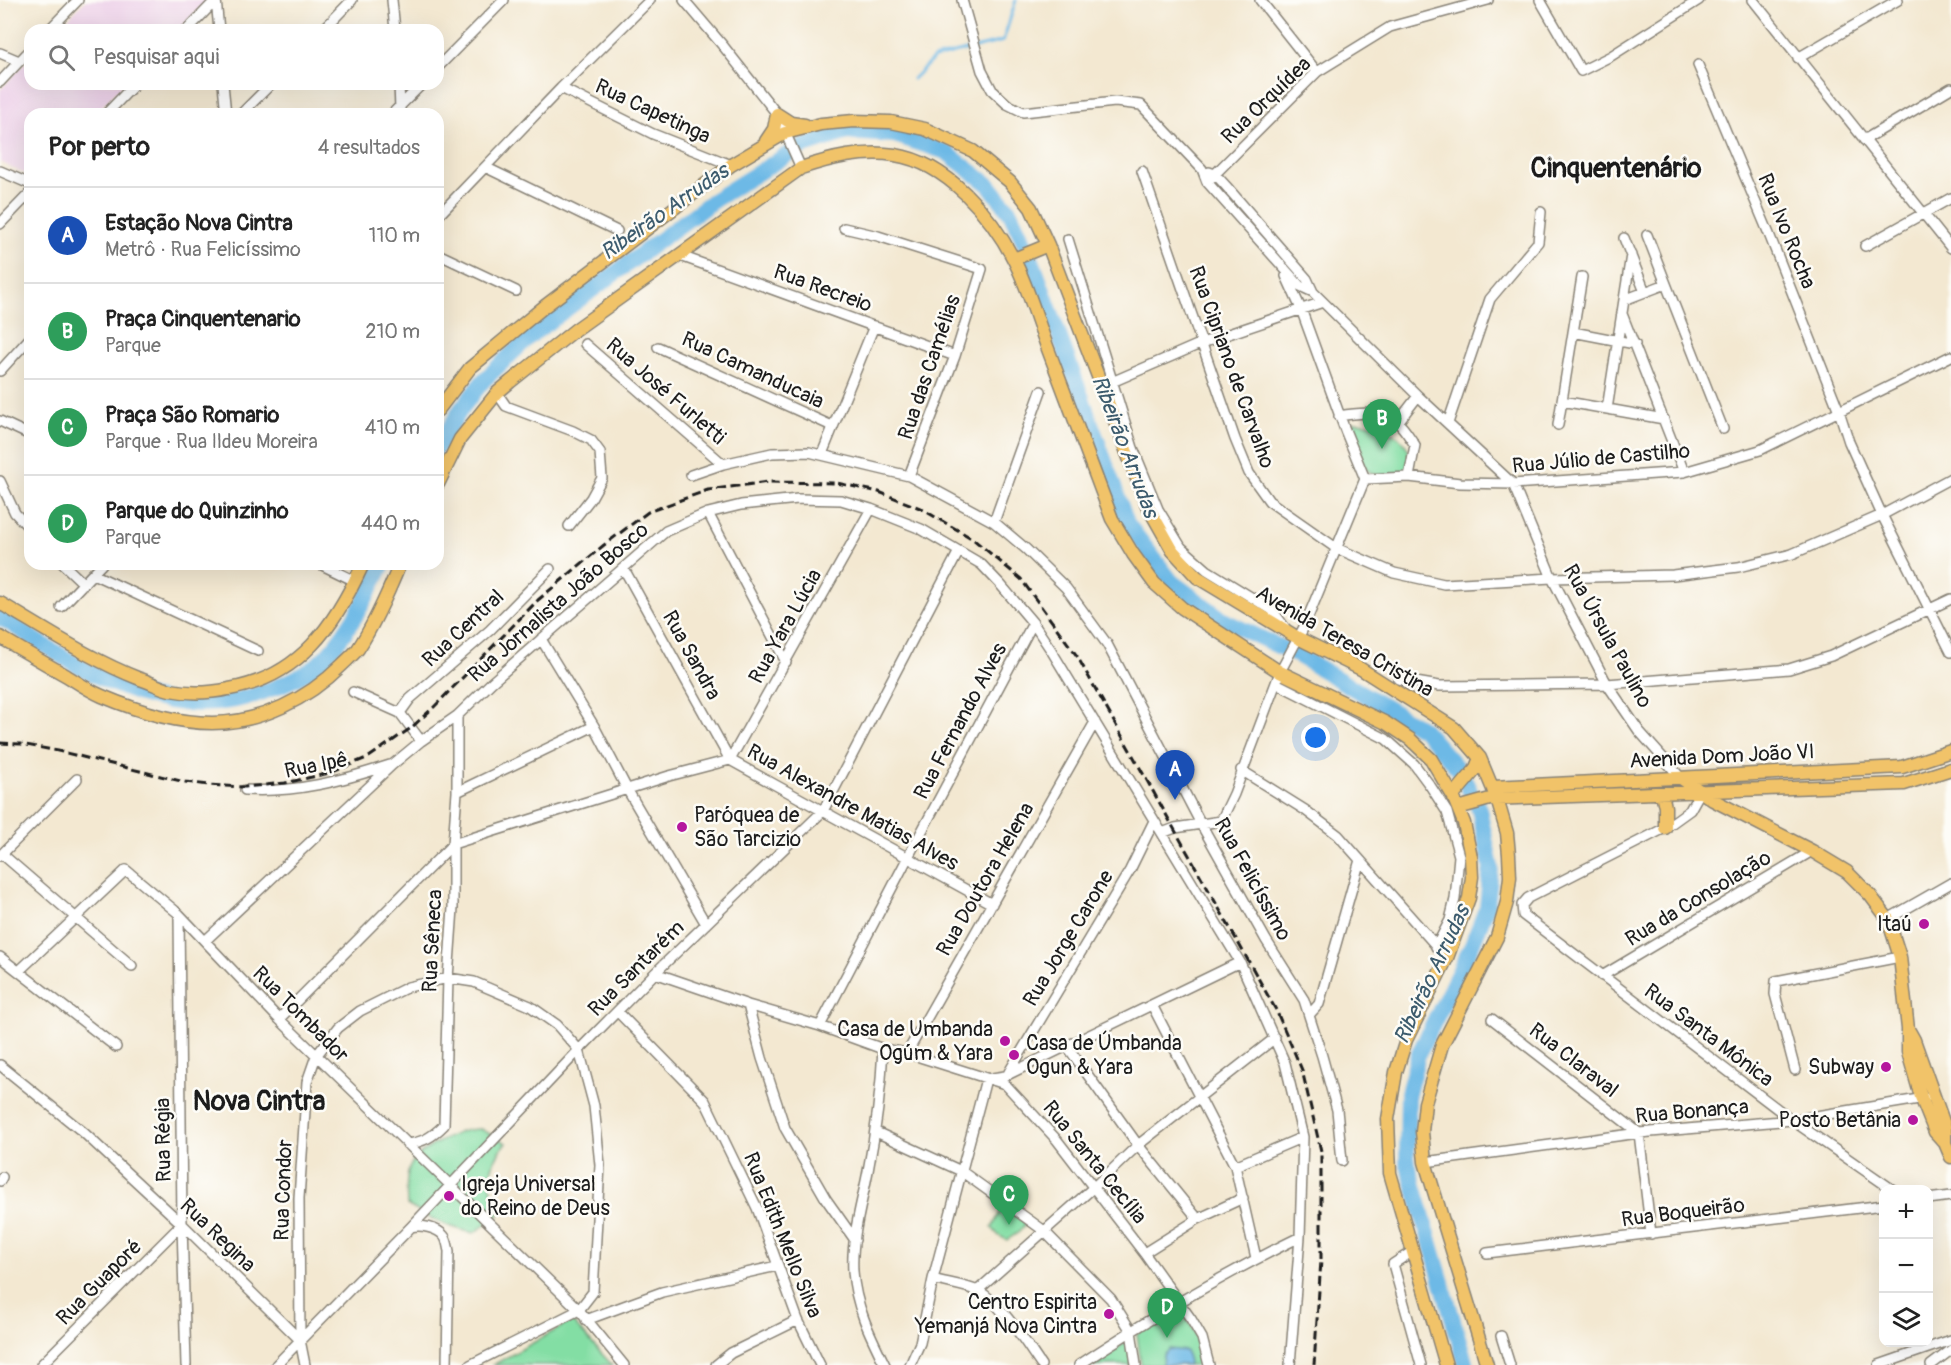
<!DOCTYPE html>
<html lang="pt">
<head>
<meta charset="utf-8">
<style>
	:root { --surface:#fff; --page:#f6f6f6; --text:#222; --muted:#767676; --line:#e0e0e0; --accent:#ea580c }
	body { margin:0; font-family:Pangolin,sans-serif; background:var(--page); color:var(--text) }
	.controls { position:absolute; right:18px; bottom:18px; display:grid; overflow:hidden; border-radius:12px; box-shadow:0 6px 24px #0002 }
	.controls button { width:54px; height:54px; display:grid; place-items:center; padding:0; border:0; border-bottom:2px solid var(--line); background:var(--surface); color:var(--text); font:30px sans-serif }
	.you { position:absolute; left:1316px; top:738px; width:21px; height:21px; margin:-15px; border:4px solid #fff; border-radius:50%; background:#1a73e8; box-shadow:0 0 0 9px #1a73e833 }
	.badge { display:grid; place-items:center; width:39px; height:39px; border-radius:50%; background:var(--accent); color:#fff; font-size:20px; font-weight:700 }
	.pin { position:absolute; translate:-50% -50px; filter:drop-shadow(0 2px 3px #0008) }
	.pin::after { content:''; position:absolute; top:32px; width:21px; height:18px; background:inherit; clip-path:polygon(0 0,100% 0,50% 100%) }
	.list { margin:0; padding:0; list-style:none }
	h2 { display:flex; justify-content:space-between; align-items:center; height:78px; margin:0; padding:0 24px; font-size:26px }
	h2 small { font-size:20px; font-weight:400; color:var(--muted) }
	.list li { display:grid; grid-template-columns:39px 1fr auto; gap:18px; align-items:center; box-sizing:border-box; height:96px; padding:0 24px; border-top:2px solid var(--line) }
	.list b { display:block; font-size:22px; white-space:nowrap }
	.list p { margin:0; font-size:20px; white-space:nowrap; color:var(--muted) }
	.list em { font-size:20px; font-style:normal; color:var(--muted) }
	.icon { flex:none; width:33px; height:33px; fill:none; stroke:currentColor; stroke-width:2; stroke-linecap:round; stroke-linejoin:round }
	.map { position:relative; flex:none; width:1951px; height:1365px; overflow:hidden }
	.search { position:absolute; background:var(--surface); box-shadow:0 6px 24px #0002; left:24px; top:24px; width:420px; height:66px; display:flex; align-items:center; gap:15px; box-sizing:border-box; padding:0 21px; border-radius:18px; color:var(--muted); font-size:22px }
	.panel { position:absolute; background:var(--surface); box-shadow:0 6px 24px #0002; left:24px; top:108px; width:420px; height:462px; border-radius:18px }
	.map>svg:first-child { display:block }
	.built { fill:#edd0e9 }
	.green { fill:#83dea4; stroke:#507d60; stroke-width:1.5 }
	.water { fill:#6db9e6; stroke:#446a81; stroke-width:1.5 }
	.lines { fill:none; stroke-linecap:round; stroke-linejoin:round }
	.stream { stroke:#6db9e6; stroke-width:3 }
	.river { stroke:#6db9e6; stroke-width:16 }
	.minor-casing { stroke:#888276; stroke-width:12 }
	.major-casing { stroke:#888276; stroke-width:15 }
	.minor { stroke:#fff; stroke-width:9 }
	.major { stroke:#f1c369; stroke-width:12 }
	.rail { stroke:#1c1c1c; stroke-width:3; stroke-dasharray:9 4.5; stroke-linecap:butt }
	.poi-dot { fill:#b5179e; stroke:#fdfcf7; stroke-width:2 }
	.labels { text-anchor:middle; stroke-width:5; stroke-linejoin:round; paint-order:stroke }
	.street-label { font-size:21px; fill:#1c1c1c; stroke:#fdfcf7 }
	.poi-label { font-size:21px; fill:#1c1c1c; stroke:#fdfcf7; text-anchor:end }
	.water-label { font-size:22px; font-style:italic; fill:#3c5b6d; stroke:#fdfcf7 }
	.district-label { font-size:27px; font-weight:bold; fill:#1c1c1c; stroke:#fdfcf7 }
</style>
</head>
<body>
<div class="map">
<svg width="1951" height="1365" viewBox="0 0 1951 1365">
	<rect width="100%" height="100%" fill="#fdfcf7"/>
	<filter id="ink" filterUnits="userSpaceOnUse"><feTurbulence type="fractalNoise" baseFrequency=".0167" numOctaves="2"/><feDisplacementMap in="SourceGraphic" scale="12" xChannelSelector="R" yChannelSelector="G"/><feConvolveMatrix kernelMatrix="1 2 1 2 8 2 1 2 1" color-interpolation-filters="sRGB"/></filter>
	<filter id="wash" filterUnits="userSpaceOnUse"><feTurbulence type="fractalNoise" baseFrequency=".008" numOctaves="4" result="noise"/><feDisplacementMap in="SourceGraphic" scale="24" xChannelSelector="R" yChannelSelector="G"/><feGaussianBlur stdDeviation="1.35" result="paint"/><feColorMatrix in="noise" values="0 0 0 0 0 0 0 0 0 0 0 0 0 0 0 0 0 1.4 0 .05"/><feComposite in="paint" operator="in"/></filter>
	<g filter="url(#wash)">
		<rect width="100%" height="100%" fill="#f3e8d1"/>
		<path class="built" d="M86,0H208L178,30H57Z
			M30,58V84H124L94,114H30V176L0,162V90Z"/>
		<path class="green" d="M1353,422C1380,421 1426,442 1404,475H1377L1370,472L1364,467L1349,428Z
			M481,1129L506,1143C484,1170 489,1184 499,1215L474,1233C449,1228 429,1218 407,1205C405,1168 407,1158 441,1141C460,1132 460,1130 481,1129Z
			M1007,1206L1026,1223L1019,1232L1007,1240L999,1236L992,1228L1000,1212Z
			M1178,1306L1194,1330L1206,1365H1141L1137,1334Z
			M572,1321L612,1365H493Z
			M1130,1339L1133,1365H1094Z"/>
		<path class="water" d="M1169,1349L1186,1351L1189,1362L1188,1365H1162L1163,1355Z"/>
		<g class="lines">
			<path class="stream" d="M913,79L934,58L1003,41L1016,0"/>
			<path class="river" d="M438,447L461,409L483,381L530,336L714,200L798,148L848,132L894,135L946,152L989,185L1010,212L1030,255L1127,523L1172,582L1225,621L1299,656L1424,730L1460,771L1479,809L1491,867L1487,907L1472,945L1418,1055L1408,1093L1407,1162L1466,1365
				M0,617C85,671 167,733 271,689C286,683 304,676 316,666C346,639 365,600 383,564"/>
		</g>
	</g>
	<g filter="url(#ink)">
		<g class="lines">
			<defs>
				<path id="minor" d="M216,0L219,30
					M392,0L395,30
					M684,0L724,47L777,114L801,168
					M962,0L982,71L992,90L1007,104L1023,112L1115,102L1141,105L1202,169L1207,182L1300,286L1313,292L1418,396L1513,484L1552,578L1607,684L1639,731L1681,778
					M1260,0L1317,72
					M1540,0L1581,71L1611,56L1699,0
					M1753,0L1951,248
					M49,30L78,0
					M187,30L216,0
					M323,30L352,0
					M0,53L19,61
					M1798,58L1898,0
					M1698,65L1769,234L1839,411L1849,442L1882,515L1951,652
					M438,67L504,0
					M0,82L30,50
					M223,84L226,114
					M399,84L400,109
					M561,88L653,134L731,165
					M106,114L135,84
					M241,114L271,84
					M392,114L422,84
					M1864,140L1951,88
					M485,167L617,231
					M0,171L30,184
					M1142,171L1235,439L1249,473L1269,501L1336,548L1394,573L1444,584L1552,578L1673,575L1738,567L1792,554L1882,515L1951,478
					M1209,172L1215,174L1226,186L1307,279L1313,292
					M1207,182L1317,72L1390,27L1488,0
					M438,216L561,88L650,0
					M0,224L30,193
					M844,228L878,236L982,269L955,356L909,476
					M1624,238L1645,292
					M1068,239L1133,448L1158,509L1181,547L1207,570L1272,610L1286,629
					M1865,246L1951,198
					M438,254L516,291
					M678,255L955,356
					M1286,276L1301,309L1345,430L1365,479
					M1666,284L1723,429
					M1624,300L1666,284L1647,235
					M1622,314L1684,472
					M1573,332L1635,344
					M585,344L723,464
					M658,347L832,426
					M0,371L30,338
					M1112,382L1202,343L1323,302
					M497,393L506,406L573,431L591,440L600,452L602,478L591,498L569,526
					M1562,401L1664,419
					M1607,409L1631,255
					M1339,416C1357,413 1381,410 1397,422C1404,427 1410,438 1415,445L1409,477
					M0,421L30,435
					M1398,422L1418,396
					M1448,423L1490,299L1538,242L1541,212
					M1558,425L1582,277
					M822,454L874,326
					M691,475L723,464L772,453L809,452L909,476L994,522L1026,549L1066,588L1107,644L1201,824L1266,940L1304,1000L1322,1056L1337,1110L1342,1161
					M1365,479L1409,477L1460,483L1513,484L1684,472L1760,450L1951,356
					M0,481L15,513L30,529
					M708,513L786,662
					M994,522L1041,391
					M63,564L84,584
					M320,564L355,581
					M624,569L730,760
					M93,574L258,651
					M61,607L102,564
					M541,639L594,726L627,789L706,924
					M1398,679L1439,686L1607,684L1789,669L1831,656L1951,599
					M1276,683L1386,739L1414,764L1431,787L1447,812L1459,856L1455,899L1450,920L1436,947
					M353,692L400,713L421,741
					M400,713L410,699L490,630L550,569
					M730,760L871,509
					M1241,770L1305,810L1338,835L1447,958
					M245,790C296,793 341,781 390,765
					M457,792L594,726
					M1700,792L1690,810L1665,828L1528,898L1522,905L1523,915L1792,1120L1893,1190
					M1162,833L1175,828L1221,821L1234,794L1280,672L1304,627L1365,479
					M2,854L132,966
					M0,856L77,779
					M179,914L182,1224L186,1365
					M1888,919L1951,883
					M205,941L392,765L421,741L457,716L492,682L666,531L708,513L741,505L798,499L841,500L871,509L921,529L981,564L1000,584L1033,623L1051,650L1240,962L1285,1063L1303,1137L1300,1237L1290,1365
					M0,957L116,1047
					M19,971L126,870L179,914L279,1019L579,1310L624,1365
					M655,973L748,1005L820,1026L883,1049L907,1053L1005,1084L1057,1140L1144,1253L1191,1319L1202,1338L1209,1365
					M1602,976L1812,851
					M748,1005L762,1058L785,1128L826,1199L855,1240
					M1152,1005L1235,1166L1256,1258
					M618,1012L705,1101L757,1208L798,1320L820,1365
					M1309,1015L1319,1004L1360,860
					M279,1019L453,844L669,776L730,760L992,904
					M1492,1019L1639,1133L1651,1234
					M820,1026L907,859L1033,623
					M1067,1046L1138,1145L1198,1219
					M883,1049C881,1091 876,1130 868,1171C862,1203 851,1238 853,1271C855,1305 870,1335 885,1365
					M907,1053L1095,722
					M0,1065L83,1132L182,1224L300,1340
					M1795,1070L1775,994L1776,981L1900,957
					M1009,1072L1130,870L1154,821
					M876,1132L961,1171L1043,1230L1111,1299L1131,1331L1136,1365
					M407,1144C424,1142 432,1137 444,1125L448,978L453,908V844L457,792V716
					M1425,1162L1639,1133L1792,1120L1925,1098
					M1235,1166L1303,1137
					M0,1181L2,1177
					M1928,1199L1951,1196
					M411,1227C420,1224 438,1228 444,1236C447,1239 448,1247 449,1251L447,1365
					M1413,1251L1393,1264L1421,1365
					M1144,1253L1198,1219L1243,1198
					M1487,1253L1884,1205
					M933,1279C947,1283 964,1285 978,1291C1000,1301 1027,1345 1041,1365
					M977,1291L1094,1187L1138,1145L1275,1038
					M586,1320L662,1292L777,1266
					M1501,1336L1510,1365
					M41,1365L182,1224
					M276,1365L411,1227L579,1050L655,973L823,811L959,551
					M305,1365L300,1340L299,1198L307,1082L316,1056L338,1028L360,1011L408,987L448,978L474,982L530,1006L557,1025L579,1050L594,1106L600,1165L593,1292L579,1310L470,1365
					M716,1365L731,1353L798,1320
					M910,1365L920,1343L933,1279L986,1079L1005,1076L1240,962
					M1079,1365C1150,1318 1224,1274 1300,1237
					M1879,1365L1951,1340
					M1931,1365L1951,1350"/>
				<path id="major" d="M766,141L774,129L777,114L791,123L805,125
					M1014,259L1048,245
					M438,410L470,368L545,306L731,165L785,133L821,124L854,121L891,122L925,129L973,151L1010,182L1031,208L1048,245L1147,505L1173,551L1197,577L1298,638L1361,669L1454,728L1480,758L1497,799L1507,833L1509,855L1510,877L1507,902L1497,937L1442,1045L1425,1103L1422,1132L1425,1162L1487,1365
					M438,484L460,439L497,393L510,382L575,330L801,168C831,158 863,150 895,155C947,163 991,215 1014,260C1028,287 1037,320 1048,349C1069,406 1091,462 1112,519L1133,554L1154,583L1182,608L1280,672L1386,723L1410,739L1431,759L1453,796L1464,823L1471,857L1472,877L1469,898L1447,958L1406,1040L1396,1072L1388,1119L1390,1173L1446,1365
					M0,603C46,630 91,660 140,679C150,682 160,688 170,690C190,694 210,693 229,689C300,677 335,625 363,564
					M0,637C22,650 44,663 67,676C78,683 90,691 102,696C135,710 176,723 212,723C260,723 308,699 342,665C347,660 353,655 358,649C375,623 388,593 400,564
					M1681,778L1713,800L1812,851L1847,872L1870,895L1888,919L1900,957L1908,1029V1052L1921,1097L1935,1132L1945,1143L1951,1157
					M1492,787L1902,767L1951,751
					M1662,793L1665,807V828
					M1453,796L1475,770L1480,758
					M1458,808L1490,799L1904,784L1951,769
					M1909,1031L1914,1040L1945,1127V1143"/>
			</defs>
			<use href="#minor" class="minor-casing"/>
			<use href="#major" class="major-casing"/>
			<use href="#minor" class="minor"/>
			<use href="#major" class="major"/>
			<path class="rail" d="M0,743L21,744L58,751L185,782L209,785L245,787L285,783L330,773L369,757L411,728L434,707L538,600L604,545L648,512L708,490L768,482L837,483L879,492L920,508L973,539L1021,579L1077,656L1276,1010L1302,1070L1321,1151V1260L1314,1365"/>
		</g>
	</g>
	<g class="poi-dot">
		<circle cx="682" cy="827" r="6"/>
		<circle cx="1924" cy="924" r="6"/>
		<circle cx="1005" cy="1041" r="6"/>
		<circle cx="1014" cy="1055" r="6"/>
		<circle cx="1886" cy="1067" r="6"/>
		<circle cx="1913" cy="1120" r="6"/>
		<circle cx="449" cy="1196" r="6"/>
		<circle cx="1109" cy="1314" r="6"/>
	</g>
	<g class="labels">
		<g class="street-label">
			<text transform="translate(1266 100) rotate(-44)" y="7">Rua Orquídea</text>
			<text transform="translate(653 111) rotate(25)" y="7">Rua Capetinga</text>
			<text transform="translate(1787 231) rotate(68)" y="7">Rua Ivo Rocha</text>
			<text transform="translate(823 288) rotate(20)" y="7">Rua Recreio</text>
			<text transform="translate(929 367) rotate(-71)" y="7">Rua das Camélias</text>
			<text transform="translate(1232 367) rotate(70)" y="7">Rua Cipriano de Carvalho</text>
			<text transform="translate(753 370) rotate(25)" y="7">Rua Camanducaia</text>
			<text transform="translate(666 391) rotate(41)" y="7">Rua José Furletti</text>
			<text transform="translate(1601 458) rotate(-5)" y="7">Rua Júlio de Castilho</text>
			<text transform="translate(558 602) rotate(-41)" y="7">Rua Jornalista João Bosco</text>
			<text transform="translate(785 626) rotate(-61)" y="7">Rua Yara Lúcia</text>
			<text transform="translate(463 628) rotate(-43)" y="7">Rua Central</text>
			<text transform="translate(1608 636) rotate(61)" y="7">Rua Úrsula Paulino</text>
			<text transform="translate(1345 641) rotate(30)" y="7">Avenida Teresa Cristina</text>
			<text transform="translate(692 655) rotate(61)" y="7">Rua Sandra</text>
			<text transform="translate(960 721) rotate(-62)" y="7">Rua Fernando Alves</text>
			<text transform="translate(1722 756) rotate(-3)" y="7">Avenida Dom João VI</text>
			<text transform="translate(316 765) rotate(-11)" y="7">Rua Ipê</text>
			<text transform="translate(853 807) rotate(29)" y="7">Rua Alexandre Matias Alves</text>
			<text transform="translate(985 879) rotate(-60)" y="7">Rua Doutora Helena</text>
			<text transform="translate(1253 879) rotate(61)" y="7">Rua Felicíssimo</text>
			<text transform="translate(1698 898) rotate(-31)" y="7">Rua da Consolação</text>
			<text transform="translate(1068 938) rotate(-59)" y="7">Rua Jorge Carone</text>
			<text transform="translate(432 941) rotate(-87)" y="7">Rua Sêneca</text>
			<text transform="translate(636 968) rotate(-45)" y="7">Rua Santarém</text>
			<text transform="translate(301 1014) rotate(45)" y="7">Rua Tombador</text>
			<text transform="translate(1709 1035) rotate(37)" y="7">Rua Santa Mônica</text>
			<text transform="translate(1574 1060) rotate(38)" y="7">Rua Claraval</text>
			<text transform="translate(1692 1111) rotate(-5)" y="7">Rua Bonança</text>
			<text transform="translate(163 1140) rotate(-91)" y="7">Rua Régia</text>
			<text transform="translate(1095 1162) rotate(51)" y="7">Rua Santa Cecília</text>
			<text transform="translate(283 1190) rotate(-88)" y="7">Rua Condor</text>
			<text transform="translate(1683 1212) rotate(-7)" y="7">Rua Boqueirão</text>
			<text transform="translate(218 1235) rotate(44)" y="7">Rua Regina</text>
			<text transform="translate(783 1235) rotate(68)" y="7">Rua Edith Mello Silva</text>
			<text transform="translate(99 1282) rotate(-45)" y="7">Rua Guaporé</text>
		</g>
		<g class="poi-label">
			<text x="694" y="822" text-anchor="start">Paróquea de<tspan x="694" dy="24">São Tarcizio</tspan></text>
			<text x="1912" y="931">Itaú</text>
			<text x="993" y="1036">Casa de Umbanda<tspan x="993" dy="24">Ogúm &amp; Yara</tspan></text>
			<text x="1026" y="1050" text-anchor="start">Casa de Úmbanda<tspan x="1026" dy="24">Ogun &amp; Yara</tspan></text>
			<text x="1874" y="1074">Subway</text>
			<text x="1901" y="1127">Posto Betânia</text>
			<text x="461" y="1191" text-anchor="start">Igreja Universal<tspan x="461" dy="24">do Reino de Deus</tspan></text>
			<text x="1097" y="1309">Centro Espirita<tspan x="1097" dy="24">Yemanjá Nova Cintra</tspan></text>
		</g>
		<g class="water-label">
			<text transform="translate(664 211) rotate(-35)" y="8">Ribeirão Arrudas</text>
			<text transform="translate(1126 446) rotate(69)" y="8">Ribeirão Arrudas</text>
			<text transform="translate(1431 974) rotate(-65)" y="8">Ribeirão Arrudas</text>
		</g>
		<g class="district-label">
			<text x="1616" y="177">Cinquentenário</text>
			<text x="259" y="1110">Nova Cintra</text>
		</g>
	</g>
</svg>
<div class="controls">
<button>+</button>
<button>−</button>
<button><svg class="icon" aria-label="layers" viewBox="0 0 24 24"><path d="M12 4l9 5-9 5-9-5zM3 14l9 5 9-5"/></svg></button>
</div>
<div class="you"></div>
<div class="pin badge" style="left:1175px;top:800px;background:#1a4fb4">A</div>
<div class="pin badge" style="left:1382px;top:449px;background:#2e9e5b">B</div>
<div class="pin badge" style="left:1009px;top:1225px;background:#2e9e5b">C</div>
<div class="pin badge" style="left:1167px;top:1338px;background:#2e9e5b">D</div>
<div class="search"><svg class="icon" aria-label="search" viewBox="0 0 24 24"><circle cx="10" cy="10" r="6"/><path d="M15 15l6 6"/></svg>Pesquisar aqui</div>
<section class="panel">
<h2>Por perto<small>4 resultados</small></h2>
<ul class="list">
<li><span class="badge" style="background:#1a4fb4">A</span><div><b>Estação Nova Cintra</b><p>Metrô · Rua Felicíssimo</p></div><em>110 m</em></li>
<li><span class="badge" style="background:#2e9e5b">B</span><div><b>Praça Cinquentenario</b><p>Parque</p></div><em>210 m</em></li>
<li><span class="badge" style="background:#2e9e5b">C</span><div><b>Praça São Romario</b><p>Parque · Rua Ildeu Moreira</p></div><em>410 m</em></li>
<li><span class="badge" style="background:#2e9e5b">D</span><div><b>Parque do Quinzinho</b><p>Parque</p></div><em>440 m</em></li>
</ul>
</section>
</div>
</body>
</html>
